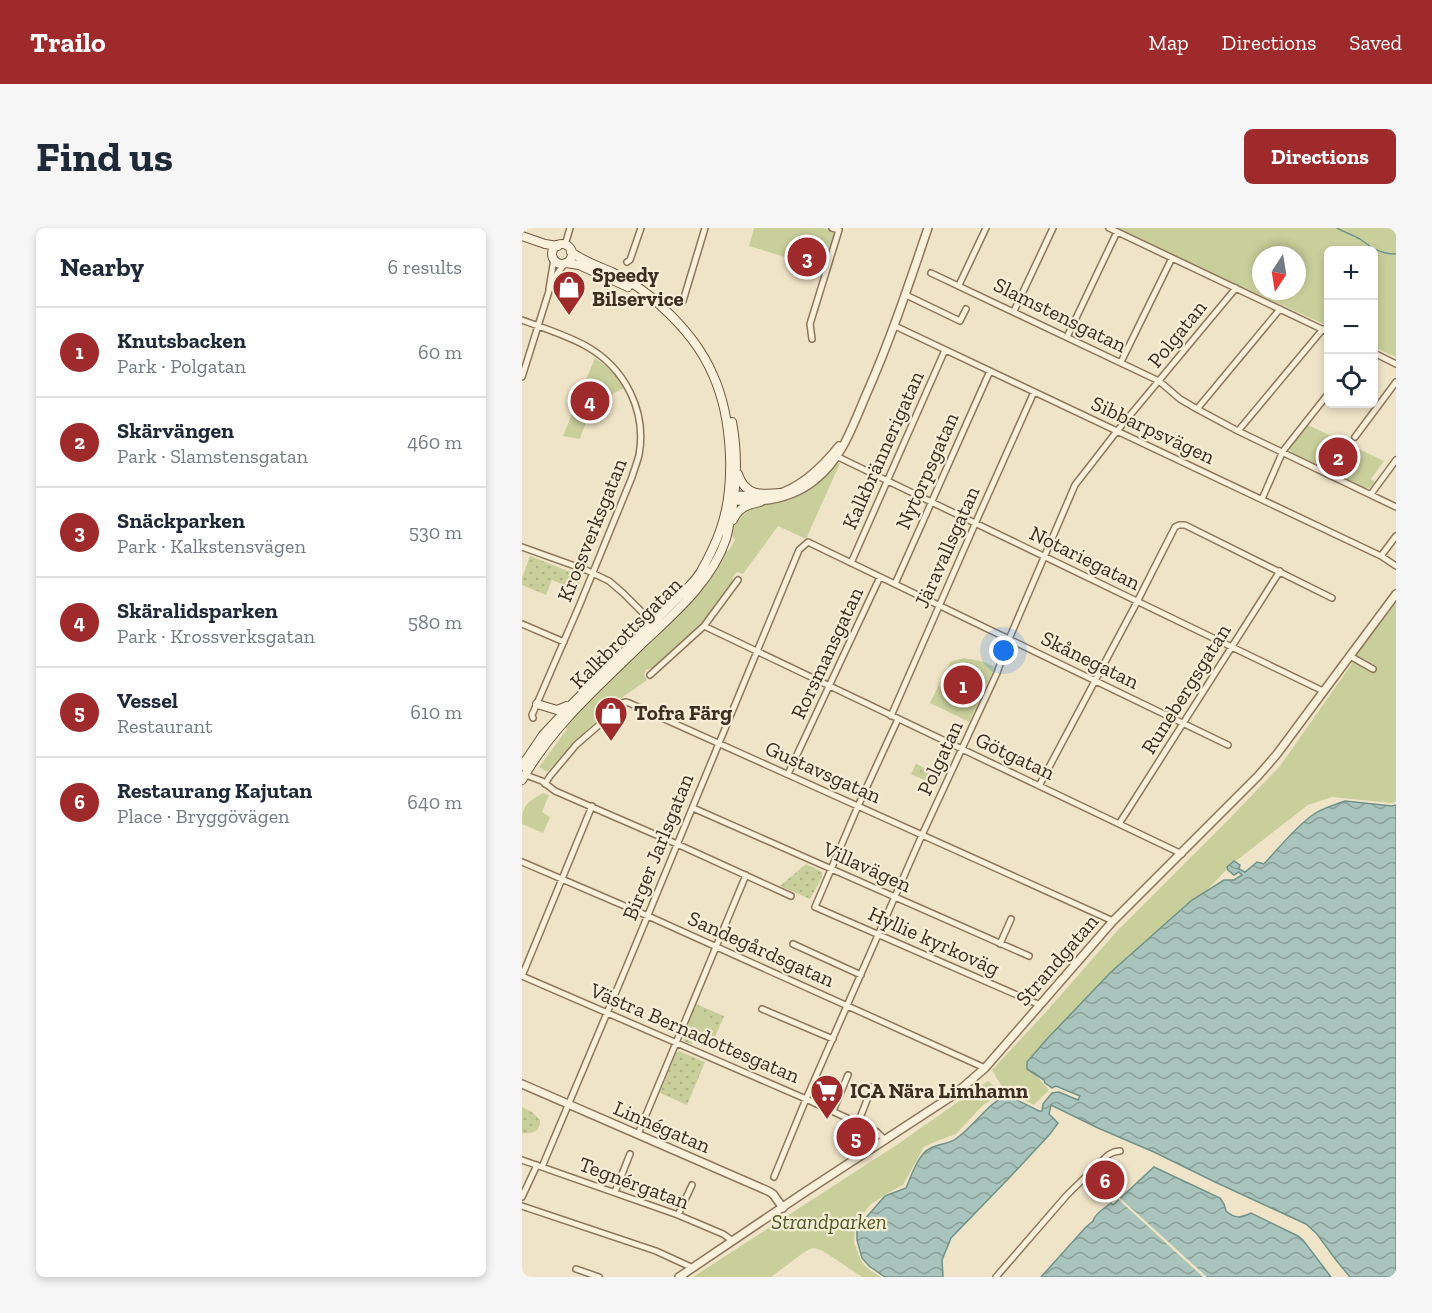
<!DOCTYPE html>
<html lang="en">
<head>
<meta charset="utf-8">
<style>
	:root { --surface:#fff; --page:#f6f6f7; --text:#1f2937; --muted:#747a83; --line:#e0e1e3; --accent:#9e2a2b }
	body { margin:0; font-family:"Zilla Slab",serif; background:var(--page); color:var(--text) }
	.controls { position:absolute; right:18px; top:18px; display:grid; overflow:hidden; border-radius:9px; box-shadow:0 3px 9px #0003 }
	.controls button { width:54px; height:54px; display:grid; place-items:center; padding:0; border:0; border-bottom:2px solid var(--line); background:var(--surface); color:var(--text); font:30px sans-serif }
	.compass { position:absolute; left:730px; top:18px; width:54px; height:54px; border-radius:50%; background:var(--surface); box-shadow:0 3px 9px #0003; rotate:192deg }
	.you { position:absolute; left:482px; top:423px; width:21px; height:21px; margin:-15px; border:4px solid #fff; border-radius:50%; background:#1a73e8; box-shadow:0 0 0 9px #1a73e833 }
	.badge { display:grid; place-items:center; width:39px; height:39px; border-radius:50%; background:var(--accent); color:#fff; font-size:20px; font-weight:700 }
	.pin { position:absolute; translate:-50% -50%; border:3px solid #fff; box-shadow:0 2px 6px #0006 }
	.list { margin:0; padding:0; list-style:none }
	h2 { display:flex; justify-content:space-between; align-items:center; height:78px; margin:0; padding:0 24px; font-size:26px }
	h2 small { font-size:20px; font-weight:400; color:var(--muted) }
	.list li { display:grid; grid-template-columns:39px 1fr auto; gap:18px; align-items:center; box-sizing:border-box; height:90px; padding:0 24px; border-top:2px solid var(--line) }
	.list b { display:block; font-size:22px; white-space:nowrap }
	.list p { margin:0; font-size:20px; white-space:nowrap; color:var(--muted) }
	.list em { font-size:20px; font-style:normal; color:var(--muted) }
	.icon { flex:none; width:33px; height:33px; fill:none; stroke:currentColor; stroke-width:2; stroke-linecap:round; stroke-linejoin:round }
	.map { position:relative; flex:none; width:874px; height:1049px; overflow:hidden; border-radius:9px }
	header { display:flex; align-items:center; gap:36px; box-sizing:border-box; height:84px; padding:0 30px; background:var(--accent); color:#fff }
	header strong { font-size:28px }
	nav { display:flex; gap:33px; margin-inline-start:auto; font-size:21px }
	.intro { display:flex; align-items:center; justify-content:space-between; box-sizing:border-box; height:144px; padding:0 36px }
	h1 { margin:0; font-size:42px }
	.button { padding:15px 27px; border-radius:9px; background:var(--accent); color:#fff; font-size:21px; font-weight:700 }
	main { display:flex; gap:36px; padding:0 36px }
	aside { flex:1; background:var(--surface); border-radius:9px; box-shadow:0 3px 9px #0003 }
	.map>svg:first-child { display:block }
	.grass { fill:url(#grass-dots) }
	.green { fill:#c9cf9b; fill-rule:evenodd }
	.water { fill:url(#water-waves); stroke:#6f938a; stroke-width:1.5 }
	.pier { fill:#f0e4c8 }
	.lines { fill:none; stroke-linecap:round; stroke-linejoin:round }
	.stream { stroke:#6f938a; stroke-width:1.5 }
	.minor-casing { stroke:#8d765c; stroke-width:8 }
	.tertiary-casing { stroke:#8d765c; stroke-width:10 }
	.secondary-casing { stroke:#6f573f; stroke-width:10 }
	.minor { stroke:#faf1dc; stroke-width:5 }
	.tertiary { stroke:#faf1dc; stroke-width:7 }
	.secondary { stroke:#faf1dc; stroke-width:8 }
	.labels { text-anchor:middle; stroke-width:4.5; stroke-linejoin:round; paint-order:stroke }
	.poi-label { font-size:21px; font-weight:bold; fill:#3d2e20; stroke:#f7eed8; text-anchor:start }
	.street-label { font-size:21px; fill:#3d2e20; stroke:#f7eed8 }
	.park-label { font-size:21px; font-style:italic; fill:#4d5a26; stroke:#f7eed8 }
</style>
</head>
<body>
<header>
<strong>Trailo</strong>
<nav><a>Map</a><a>Directions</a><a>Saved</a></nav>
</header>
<div class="intro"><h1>Find us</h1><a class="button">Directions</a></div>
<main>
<aside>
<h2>Nearby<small>6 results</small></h2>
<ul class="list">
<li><span class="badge">1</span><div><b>Knutsbacken</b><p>Park · Polgatan</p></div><em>60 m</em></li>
<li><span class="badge">2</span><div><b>Skärvängen</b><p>Park · Slamstensgatan</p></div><em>460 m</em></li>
<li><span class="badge">3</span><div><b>Snäckparken</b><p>Park · Kalkstensvägen</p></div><em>530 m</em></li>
<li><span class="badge">4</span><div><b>Skäralidsparken</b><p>Park · Krossverksgatan</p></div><em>580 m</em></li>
<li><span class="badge">5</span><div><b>Vessel</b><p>Restaurant</p></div><em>610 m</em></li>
<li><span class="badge">6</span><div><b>Restaurang Kajutan</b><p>Place · Bryggövägen</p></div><em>640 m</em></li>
</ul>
</aside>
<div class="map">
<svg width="874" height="1049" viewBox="0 0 874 1049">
	<defs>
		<pattern id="grass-dots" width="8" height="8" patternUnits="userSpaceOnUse" patternTransform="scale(1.5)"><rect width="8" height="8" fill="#c9cf9b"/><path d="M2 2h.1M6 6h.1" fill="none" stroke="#aeb285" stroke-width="1.8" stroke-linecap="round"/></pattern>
		<pattern id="water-waves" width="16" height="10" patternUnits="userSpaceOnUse" patternTransform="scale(1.5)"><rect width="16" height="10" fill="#a9c4bc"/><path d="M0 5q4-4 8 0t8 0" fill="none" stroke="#8ba098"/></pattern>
	</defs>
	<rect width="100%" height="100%" fill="#f0e4c8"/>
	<path class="grass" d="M8,328L56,347L58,348L59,352L55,362L30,352L24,367L0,357V350Z
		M394,536L420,548L416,558L389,546Z
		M284,636L300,644V649L288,671L258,658Z
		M174,776L202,788L192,811L190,810V805L169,811L171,812L170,816L163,814L161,809Z
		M157,823L183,834L165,877L138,865L154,825Z
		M0,879L10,884L18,892C19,903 10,906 0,905Z"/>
	<path class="green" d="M232,0H301L313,4L302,41L227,18Z
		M591,0H874V129L852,119V22H806V98ZM739,27H775V63H739Z
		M73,130L92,145L102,160C73,175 68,181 58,211L41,208Z
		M786,197L862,233L849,251L853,254C850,258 848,261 842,260L770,225L768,222L769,217Z
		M318,235L284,311L256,298L221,346L215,344L211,348L210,355L177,400L133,440H129L124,442L122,447L125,452L98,471L55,511L26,543H23L17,539L45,501L42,498L54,483L166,376L185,353L203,324L207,322L213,312L210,307L214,290L220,283L238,277L249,276L263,272L280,264L301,249L313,236Z
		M874,375V574L869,575L810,569L786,577L710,636L511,844L527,862L512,877L482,862L470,842L523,785L595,703L710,588L758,538L829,437L833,427Z
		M442,430L463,434L473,439L447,494L408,475L428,434Z
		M21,565L27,567L20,584L28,589L21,605L0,596C0,576 6,574 21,565Z
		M179,782C192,788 192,807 186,818L169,811C165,802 172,792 175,783Z
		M466,853L480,865L461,877L434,906L415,913L402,919L381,957L364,966L348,977L337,991L333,999L332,1014L337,1028L341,1036L349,1043L359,1049H340L301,1023L292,1020L288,1021L281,1025L249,1049H171L376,916Z"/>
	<path class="water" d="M823,573L870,578L874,577V1049H828L814,1032L795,1006L784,996L693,954L632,924L576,900L529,877L527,886L536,895L528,906L488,949L429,1010L420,1032L421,1049H363L347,1038L340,1030L335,1012V1000L363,968L384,960C389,949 393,935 401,926C410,915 425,918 435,910C453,897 465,876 485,867L517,883H520L521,876L530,865L537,864L556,872L558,868L534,858L530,860L523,855L522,852L505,841V834L525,811L589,744L670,672L702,652H712L720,647L717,644L712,647L706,642L705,639L712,633L718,637L717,641L723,644L735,634L742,636C757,620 773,599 792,586C801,580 812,577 823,573Z
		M632,939L698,970L702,976L704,983C713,991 719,990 729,985L776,1008L781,1012L809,1049H519L563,1000L571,993C573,985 583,980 589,975L591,977Z"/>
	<path class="pier" d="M598,970L685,1049H681L596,971Z"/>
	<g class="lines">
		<path class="stream" d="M815,0C822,4 831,7 838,11C850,20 858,26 874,26"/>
		<defs>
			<path id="minor" d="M587,0L806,104
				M43,17L48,0
				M105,34L108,32L119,0
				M409,45L637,153L658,171L675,181L716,203L874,279
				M437,57L464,0
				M27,61L32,31
				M384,67L438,93L444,81
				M156,70L161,73L183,0
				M492,83L531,0
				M0,92C21,100 44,107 64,118C103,140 125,183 117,227C115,235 112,242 110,249L58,376L10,487L11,490
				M373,98L859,328L874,338
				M545,109L595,4
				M290,111L288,96L317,2L310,0
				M852,125L874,136
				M599,134L650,30
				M0,149L27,63L35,46L43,35
				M675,181L758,81
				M716,203L801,101
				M833,209L874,154
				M312,227L801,463
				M849,266L874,232
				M740,271L761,223L806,166
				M0,319L64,342L87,353L101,365L131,395
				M859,328L874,308
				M329,335L423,122
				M373,356L468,143
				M0,396L42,414
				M182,398L660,626
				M828,428L851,441
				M128,447L182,398L216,352
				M369,488L453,296L512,164
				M376,491L336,578L293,679L518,777
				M1,546L20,553L33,563L155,616L269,668
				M266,546L358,349
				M23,556L28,548L54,517L77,497L97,476L103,474L107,475L591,693
				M517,558L615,374L653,299L657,297H663L810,370
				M171,580L507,728
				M597,596L758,343
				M0,634L126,688L463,840
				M271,716L339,747
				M478,716L489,691
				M0,748L284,871L355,904L363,912
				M0,748L70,578
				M240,781L311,811
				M311,883L326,847
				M336,895L350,859
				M116,906L224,647
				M0,932L156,987L201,1006L211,1013
				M20,939L104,740L277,322L286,314L290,316L706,517
				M252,949L284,871L400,607L475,445L487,411L553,257L595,203L714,60
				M93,964L108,926
				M0,969L15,937
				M0,978L134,1023L171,1040
				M156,987L170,957
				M54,1041L77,1049
				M474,1049L545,967L586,927L592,924L598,923"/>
			<path id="tertiary" d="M255,266C280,259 301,238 317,218
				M208,268C220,265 233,270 245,269
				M208,271L212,273C241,275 270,271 293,252C320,231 331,197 344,167C368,113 387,56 406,0
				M0,856L246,963L251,966L261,980
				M157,1049L280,966L433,866L463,840L591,693L736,548L755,526L874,366"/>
			<path id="secondary" d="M0,8L23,16L36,18
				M30 26a10 10 0 1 1 20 0a10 10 0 1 1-20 0Z
				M44,35L57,37L106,59
				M216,246C223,268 239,267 259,265
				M211,292C217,279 225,277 238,274
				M15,476L35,482L45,478
				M0,538L21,507L49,477L160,366C166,359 173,353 178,345C186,331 194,315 199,300C214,256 210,189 191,147C180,121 160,97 139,78C125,64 108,53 90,44C76,38 61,33 49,24
				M0,552C31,497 78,457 123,413C154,384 190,353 204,311C206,304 207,296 209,289C215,257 216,226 210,194"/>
		</defs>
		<use href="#minor" class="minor-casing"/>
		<use href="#tertiary" class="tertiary-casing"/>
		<use href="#secondary" class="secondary-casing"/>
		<use href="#minor" class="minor"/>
		<use href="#tertiary" class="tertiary"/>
		<use href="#secondary" class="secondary"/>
	</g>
	<defs>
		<symbol id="shop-pin" viewBox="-11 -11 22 30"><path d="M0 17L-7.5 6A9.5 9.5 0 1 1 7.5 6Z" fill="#9e2a2b" stroke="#f7eed8"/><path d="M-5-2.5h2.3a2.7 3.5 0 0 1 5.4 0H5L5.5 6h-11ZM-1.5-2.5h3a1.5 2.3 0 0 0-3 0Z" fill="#fff"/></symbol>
		<symbol id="supermarket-pin" viewBox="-11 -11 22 30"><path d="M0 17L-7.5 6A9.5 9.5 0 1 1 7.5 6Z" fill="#9e2a2b" stroke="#f7eed8"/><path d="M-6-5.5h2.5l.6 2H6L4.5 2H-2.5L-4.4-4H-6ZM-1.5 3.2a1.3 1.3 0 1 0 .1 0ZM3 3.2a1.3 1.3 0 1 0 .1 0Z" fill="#fff"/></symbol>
	</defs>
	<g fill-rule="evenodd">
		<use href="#shop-pin" x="28" y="40" width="38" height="52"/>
		<use href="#shop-pin" x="70" y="466" width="38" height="52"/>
		<use href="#supermarket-pin" x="286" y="844" width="38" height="52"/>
	</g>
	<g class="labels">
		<g class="poi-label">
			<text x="70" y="54">Speedy<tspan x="70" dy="24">Bilservice</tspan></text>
			<text x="112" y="492">Tofra Färg</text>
			<text x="328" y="870">ICA Nära Limhamn</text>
		</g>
		<g class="street-label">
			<text transform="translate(538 87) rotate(26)" y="7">Slamstensgatan</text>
			<text transform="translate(655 106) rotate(-51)" y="7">Polgatan</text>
			<text transform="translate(631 202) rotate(25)" y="7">Sibbarpsvägen</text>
			<text transform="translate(361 222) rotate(-66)" y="7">Kalkbrännerigatan</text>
			<text transform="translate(405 243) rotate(-66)" y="7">Nytorpsgatan</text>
			<text transform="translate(70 302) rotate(-68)" y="7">Krossverksgatan</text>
			<text transform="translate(425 319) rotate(-66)" y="7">Järavallsgatan</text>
			<text transform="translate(563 330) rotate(26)" y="7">Notariegatan</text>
			<text transform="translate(104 405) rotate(-45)" y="7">Kalkbrottsgatan</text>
			<text transform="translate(305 425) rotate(-65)" y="7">Rorsmansgatan</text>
			<text transform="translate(568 432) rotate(26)" y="7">Skånegatan</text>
			<text transform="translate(664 461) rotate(-58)" y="7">Runebergsgatan</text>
			<text transform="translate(493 528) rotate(25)" y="7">Götgatan</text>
			<text transform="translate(418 530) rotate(-65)" y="7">Polgatan</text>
			<text transform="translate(301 544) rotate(24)" y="7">Gustavsgatan</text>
			<text transform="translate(136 619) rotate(-68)" y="7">Birger Jarlsgatan</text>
			<text transform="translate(345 639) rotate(24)" y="7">Villavägen</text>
			<text transform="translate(412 713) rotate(24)" y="7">Hyllie kyrkoväg</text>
			<text transform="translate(239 721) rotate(24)" y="7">Sandegårdsgatan</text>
			<text transform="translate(535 732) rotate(-49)" y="7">Strandgatan</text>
			<text transform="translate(173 805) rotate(23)" y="7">Västra Bernadottesgatan</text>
			<text transform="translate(140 899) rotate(23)" y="7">Linnégatan</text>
			<text transform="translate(112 955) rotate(20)" y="7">Tegnérgatan</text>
		</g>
		<g class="park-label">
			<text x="307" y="1001">Strandparken</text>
		</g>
	</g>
</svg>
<div class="controls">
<button>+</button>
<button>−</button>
<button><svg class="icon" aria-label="locate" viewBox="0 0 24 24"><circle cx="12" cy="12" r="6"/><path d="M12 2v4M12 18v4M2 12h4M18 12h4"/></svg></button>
</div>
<svg class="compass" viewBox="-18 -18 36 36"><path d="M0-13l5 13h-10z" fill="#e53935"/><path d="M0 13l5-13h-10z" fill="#747a83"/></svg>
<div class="you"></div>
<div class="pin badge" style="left:441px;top:457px">1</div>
<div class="pin badge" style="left:816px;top:229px">2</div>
<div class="pin badge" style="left:285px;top:29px">3</div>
<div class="pin badge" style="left:68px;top:173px">4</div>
<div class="pin badge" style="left:334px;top:909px">5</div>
<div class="pin badge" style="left:583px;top:952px">6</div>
</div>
</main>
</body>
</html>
